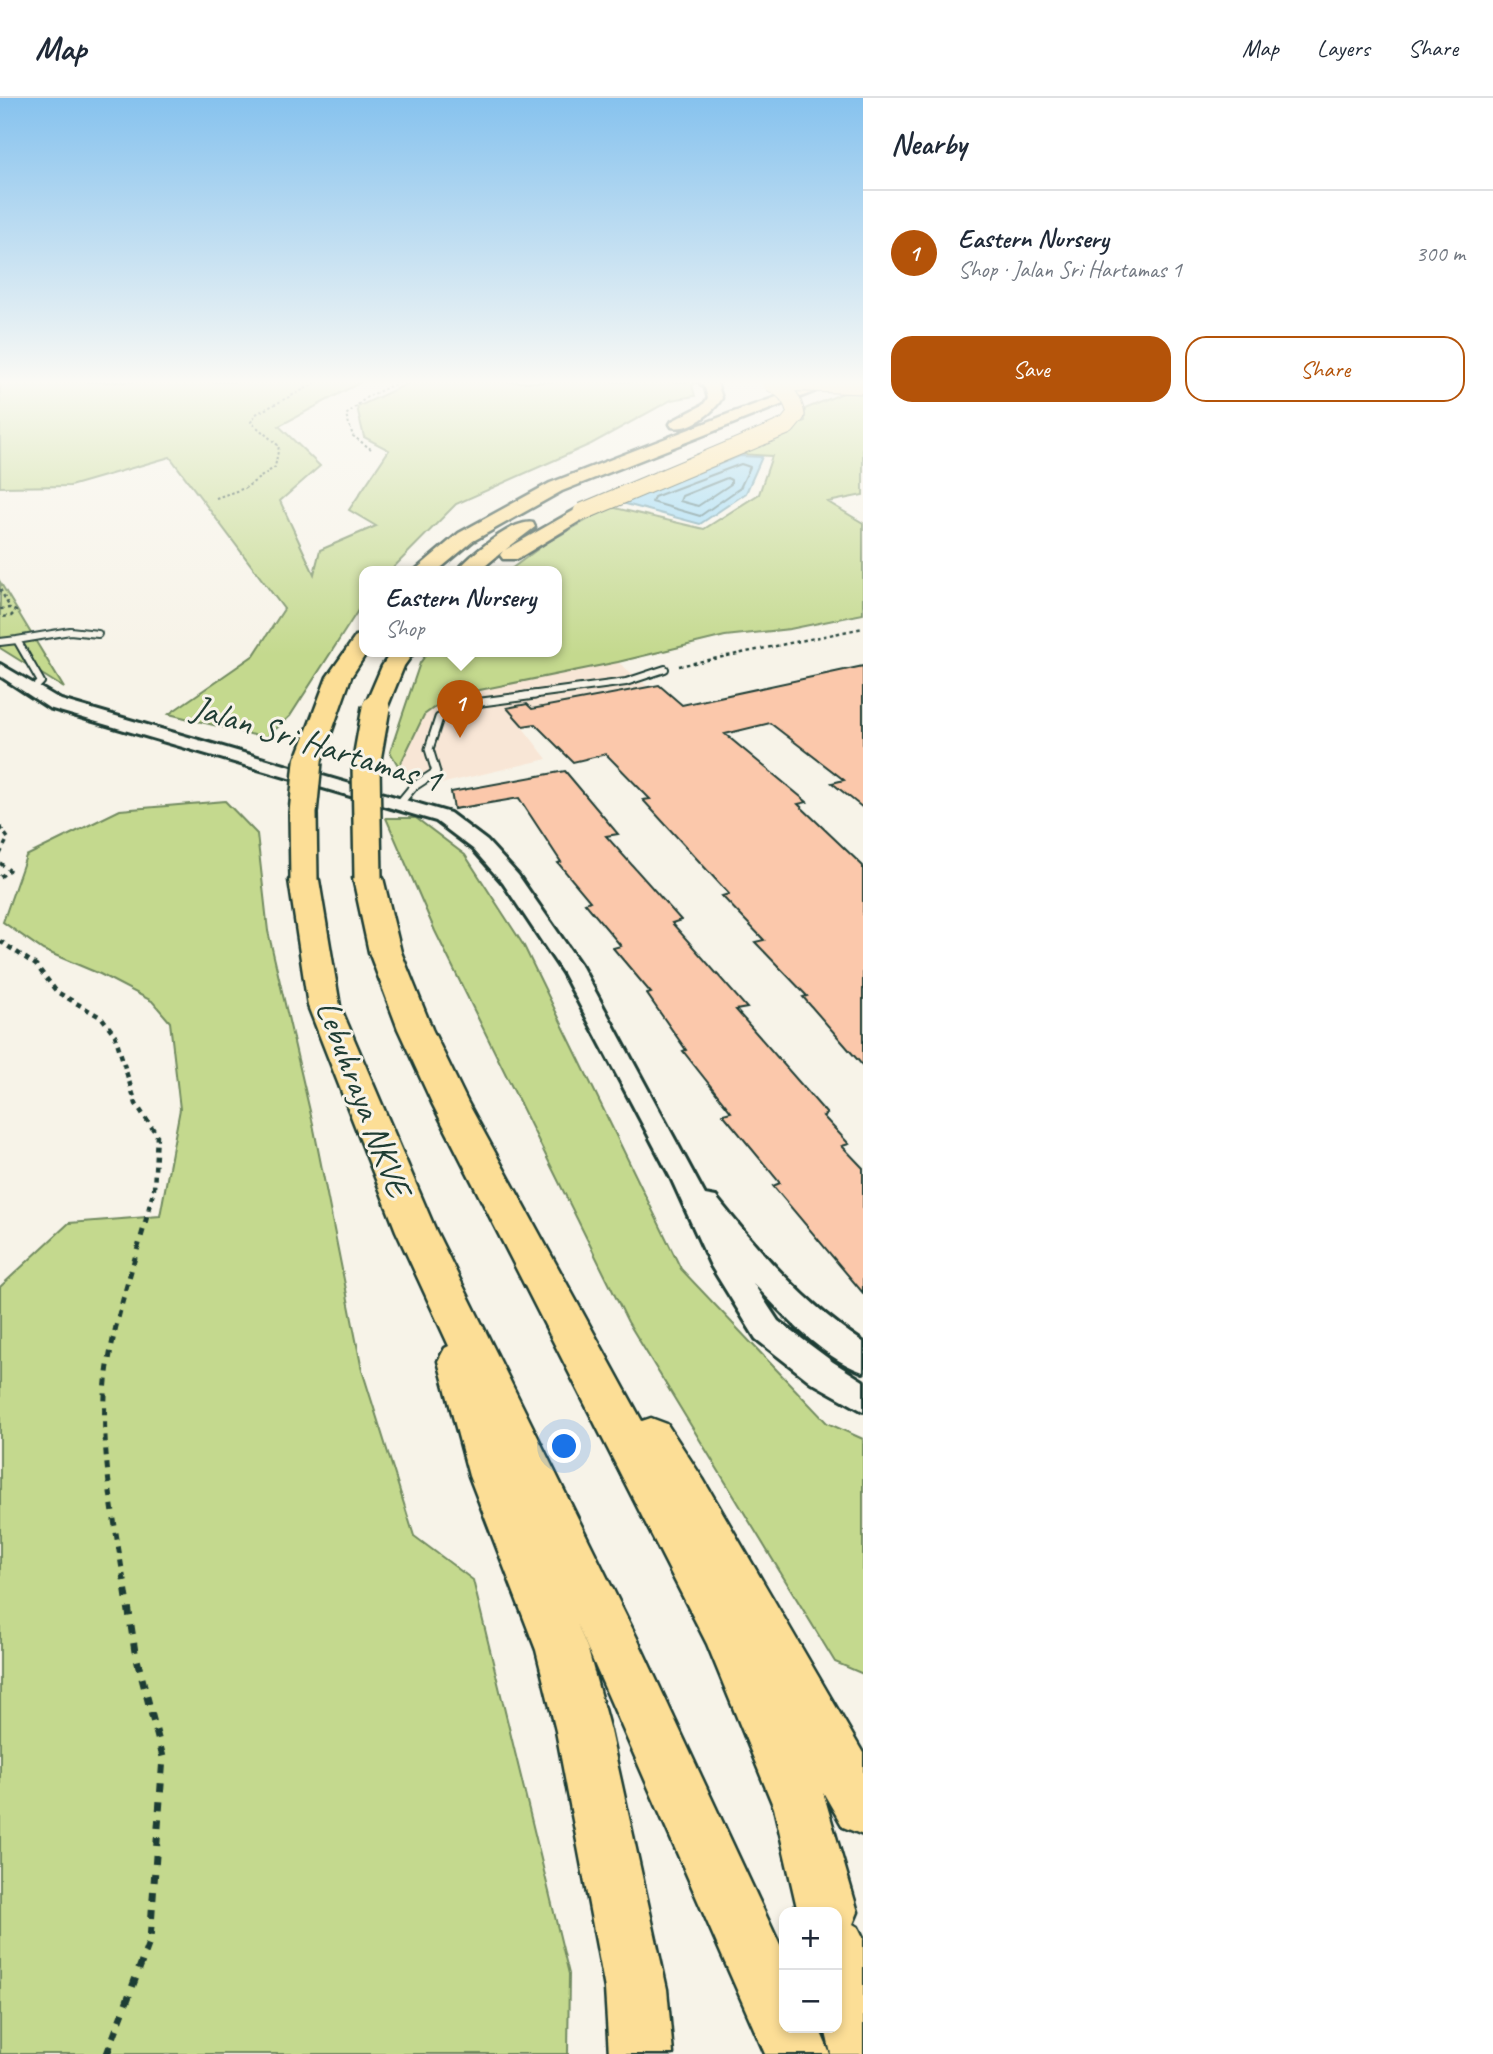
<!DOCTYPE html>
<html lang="en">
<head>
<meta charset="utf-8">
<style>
	:root { --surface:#fff; --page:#f2f2f3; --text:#1f2937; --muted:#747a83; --line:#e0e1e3; --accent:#b45309 }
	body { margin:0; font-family:Caveat,sans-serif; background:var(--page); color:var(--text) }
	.controls { position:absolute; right:21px; bottom:21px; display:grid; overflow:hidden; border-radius:14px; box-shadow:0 4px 10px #0003 }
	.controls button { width:63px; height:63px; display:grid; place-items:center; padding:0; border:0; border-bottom:2px solid var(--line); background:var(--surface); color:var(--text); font:35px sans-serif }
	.you { position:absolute; left:565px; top:1349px; width:24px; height:24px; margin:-18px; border:5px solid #fff; border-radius:50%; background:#1a73e8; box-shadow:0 0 0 10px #1a73e833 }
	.badge { display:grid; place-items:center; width:46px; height:46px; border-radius:50%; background:var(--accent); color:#fff; font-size:23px; font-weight:700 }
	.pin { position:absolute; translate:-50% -58px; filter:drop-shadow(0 2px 4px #0008) }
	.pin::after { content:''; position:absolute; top:37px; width:24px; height:21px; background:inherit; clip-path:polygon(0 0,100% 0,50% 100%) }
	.popup { position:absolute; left:359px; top:468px; width:203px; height:91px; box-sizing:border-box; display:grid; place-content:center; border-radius:14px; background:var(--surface); filter:drop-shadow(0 2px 5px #0005); font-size:23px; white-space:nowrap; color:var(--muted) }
	.popup b { font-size:26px; color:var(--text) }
	.popup::after { content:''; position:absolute; left:50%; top:100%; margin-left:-14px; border:14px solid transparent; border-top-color:var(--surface) }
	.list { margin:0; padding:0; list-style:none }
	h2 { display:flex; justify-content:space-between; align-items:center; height:91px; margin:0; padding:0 28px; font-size:30px }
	h2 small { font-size:23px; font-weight:400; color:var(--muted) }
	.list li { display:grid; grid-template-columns:46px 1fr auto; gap:21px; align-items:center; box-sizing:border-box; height:126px; padding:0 28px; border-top:2px solid var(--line) }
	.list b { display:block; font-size:26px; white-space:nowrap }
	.list p { margin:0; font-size:23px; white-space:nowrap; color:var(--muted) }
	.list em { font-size:23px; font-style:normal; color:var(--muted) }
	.actions { display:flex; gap:14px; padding:21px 28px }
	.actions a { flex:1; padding:16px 0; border:2px solid var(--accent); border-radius:21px; text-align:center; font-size:24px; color:var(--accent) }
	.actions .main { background:var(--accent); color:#fff }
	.map { position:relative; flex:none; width:863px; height:1956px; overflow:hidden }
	header { display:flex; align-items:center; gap:42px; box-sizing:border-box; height:98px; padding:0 35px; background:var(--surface); border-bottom:2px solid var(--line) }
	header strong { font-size:33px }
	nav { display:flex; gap:38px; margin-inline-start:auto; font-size:24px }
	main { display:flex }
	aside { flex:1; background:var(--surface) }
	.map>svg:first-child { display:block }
	.built { fill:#f8e6d6 }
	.green { fill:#c4d98e; stroke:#728b61; stroke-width:2 }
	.water { fill:#94d6f6; stroke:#6599a8; stroke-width:2 }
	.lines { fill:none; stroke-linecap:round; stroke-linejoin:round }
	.shore { stroke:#4e7a82; stroke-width:2 }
	.building { fill:#fbc8ab; stroke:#1f3d34; stroke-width:2 }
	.service-far1-casing { stroke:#1f3d34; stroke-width:10 }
	.service-casing { stroke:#1f3d34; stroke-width:11 }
	.tertiary-casing { stroke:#1f3d34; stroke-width:6 }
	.motorway-casing { stroke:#1f3d34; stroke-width:5 }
	.path-far5 { stroke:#1f3d34; stroke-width:2; stroke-dasharray:2.5 2.5; stroke-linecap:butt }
	.path-far4 { stroke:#1f3d34; stroke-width:2.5; stroke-dasharray:3.5 3.5; stroke-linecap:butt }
	.path-far3 { stroke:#1f3d34; stroke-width:3.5; stroke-dasharray:4.5 4.5; stroke-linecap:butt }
	.path-far2 { stroke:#1f3d34; stroke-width:4.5; stroke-dasharray:5 5; stroke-linecap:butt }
	.path-far1 { stroke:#1f3d34; stroke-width:5; stroke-dasharray:7 7; stroke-linecap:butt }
	.path { stroke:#1f3d34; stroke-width:7; stroke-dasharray:9 9; stroke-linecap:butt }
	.service-far1 { stroke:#f7f3e8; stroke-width:6 }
	.service { stroke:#f7f3e8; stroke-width:7 }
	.tertiary { fill:#f7f3e8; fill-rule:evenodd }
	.motorway { fill:#fcde96; fill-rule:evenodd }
	.motorway-bridge-far1-casing { stroke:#1f3d34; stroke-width:19; stroke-linecap:butt }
	.motorway-bridge-casing { stroke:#1f3d34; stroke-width:32; stroke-linecap:butt }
	.motorway-bridge-far1 { stroke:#fcde96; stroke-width:17 }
	.motorway-bridge { stroke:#fcde96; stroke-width:27 }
	.labels { text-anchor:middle; stroke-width:6; stroke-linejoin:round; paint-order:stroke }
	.street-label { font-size:35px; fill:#1f3d34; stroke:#f7f3e8 }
</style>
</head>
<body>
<header>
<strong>Map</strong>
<nav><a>Map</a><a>Layers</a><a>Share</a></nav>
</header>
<main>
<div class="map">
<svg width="863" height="1956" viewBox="0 0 863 1956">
	<rect width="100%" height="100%" fill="#f7f3e8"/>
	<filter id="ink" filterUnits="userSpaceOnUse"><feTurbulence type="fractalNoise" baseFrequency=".0143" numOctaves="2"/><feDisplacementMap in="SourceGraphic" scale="14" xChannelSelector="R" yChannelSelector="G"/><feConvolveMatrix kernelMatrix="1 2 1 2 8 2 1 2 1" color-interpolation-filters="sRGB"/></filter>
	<g filter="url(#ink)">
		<path class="built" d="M618,564L663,601L523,630L547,661L436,687L399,669L424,617L450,598Z"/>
		<path class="green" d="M0,284H361L279,328L320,368L280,403L314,476L320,452L376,428L349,412L389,352L364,339L357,309L411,284H698L692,287L695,298L671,302L591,346L456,406L389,474H364V503L290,618L266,640L169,616L254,557L284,511L170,359L70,388L0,389Z
			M863,294V397L828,404L863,425V516L790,531L725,538L618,564L450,598L424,617L399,669L390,654L420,565L428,554H556V474H507L546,445L611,409L704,431L759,396L772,358L738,356L805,323V311L843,295Z
			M0,484L64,590L0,550Z
			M225,703L257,736L268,833L313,1026L362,1272L414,1438L473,1482L569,1876L568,1956H0V1189L69,1125L160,1118L180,1011L170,924L152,903L100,876L43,852L3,824L26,758L120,712Z
			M386,720H416L465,757L524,848L681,1171L827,1325L863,1341V1576L835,1564L628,1224L435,833Z"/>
		<path class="water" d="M740,358L762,359L746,395L700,426L622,405Z"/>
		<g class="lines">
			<path class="shore" d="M741,366L750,369L740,390L700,418L652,404L654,399Z
				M727,380L731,382V386L698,408L680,403L682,398Z"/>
		</g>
		<path class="building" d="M863,568V710L832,685L844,682L770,625L725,636L807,704L798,706L863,768V968L803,899L807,898L755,844L764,842L722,798L729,796L643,702L650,701L606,656L573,664L535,626L523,628L507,610L527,606L532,611L659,587L682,607Z
			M565,673L618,736L606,738L681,822L672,825L747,910L736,912L827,1016L823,1018L849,1046L842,1048L863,1070V1195L773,1088L780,1085L723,1016L731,1014L683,953L686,952L647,896L651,895L613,850L621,848L585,805L590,803L558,765L561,764L519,700L454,711L451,694Z"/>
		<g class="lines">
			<defs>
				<path id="service-far1" d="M17,542L70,533L98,536
					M0,544L17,542L41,584L33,592
					M522,598L626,584L665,571"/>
				<path id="service" d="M399,706L413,689L436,674L429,651L439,620L482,604L535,597"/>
				<path id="tertiary" d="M0,566L61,602L450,715L487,743L518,777L582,869L705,1097L716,1099C760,1154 804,1205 863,1244V1274C819,1258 785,1217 753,1185L778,1223L833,1264L863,1283V1313L811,1284L756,1241L711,1168L671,1080L563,875L503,785L473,751L436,723L49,610L0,578Z"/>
				<path id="motorway" d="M699,284L717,285L722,300C714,314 691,333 672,329L670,326L672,323L703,307L708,300L705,290Z
					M819,284H839L562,393L473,443L436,474H413L459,435L550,385L731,315Z
					M582,408L588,410L591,414L588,418L517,461H503L500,457L503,453L478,474H456C468,459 514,420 533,425L535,429L505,452Z
					M364,536V554H367L351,579L321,664L317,669L308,672L299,669L295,664L327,579L356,538Z
					M391,554H414L404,568L385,615L376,617L367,615L364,610L382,568Z
					M368,771L378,774L383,780L401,854L432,931L468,1005L642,1323L651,1320L667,1326L703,1381L863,1655V1737L843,1729L823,1694L858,1814L853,1826L858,1829L863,1839V1956H831L825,1930H837V1814H798L774,1710L707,1546L432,1005L398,931L369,854L353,780L358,774Z
					M304,773L314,776L319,782L340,908L436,1133L636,1538L784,1856V1930H819L830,1956H765L576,1524L588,1552L610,1633L667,1891L673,1956H609L605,1891L556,1633L536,1552L469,1378L438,1263L445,1250L449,1248L396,1133L308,908L289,782L294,776Z"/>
			</defs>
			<use href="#service-far1" class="service-far1-casing"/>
			<use href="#service" class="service-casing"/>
			<use href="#tertiary" class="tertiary-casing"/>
			<use href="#motorway" class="motorway-casing"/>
			<path class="path-far5" d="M371,351L353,338L346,317L367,299L399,284
				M216,400L245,390L275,369L279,348L251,324L256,316L318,284"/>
			<path class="path-far4" d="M0,491L10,510
				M0,511L10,510L16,513L11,518L0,519
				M679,568L863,530"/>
			<path class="path-far3" d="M0,729L8,740L0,756
				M0,765L9,772L0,779"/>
			<path class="path-far2" d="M0,843L36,867L57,894L102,920L115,937L136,1006L157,1037L154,1091L148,1113"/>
			<path class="path-far1" d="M124,1483C114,1422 102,1360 105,1298C107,1242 134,1167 149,1111"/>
			<path class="path" d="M107,1956L150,1842L163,1659L135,1554L124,1481"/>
			<use href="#service-far1" class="service-far1"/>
			<use href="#service" class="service"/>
			<use href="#tertiary" class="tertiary"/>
			<use href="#motorway" class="motorway"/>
			<defs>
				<path id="motorway-bridge-far1" d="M781,284L863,287
					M582,414L787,328L796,317C793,300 785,291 770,284"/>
				<path id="motorway-bridge" d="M368,780L366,667L376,610
					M304,782L303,715L308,664"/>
			</defs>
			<use href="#motorway-bridge-far1" class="motorway-bridge-far1-casing"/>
			<use href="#motorway-bridge" class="motorway-bridge-casing"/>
			<use href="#motorway-bridge-far1" class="motorway-bridge-far1"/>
			<use href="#motorway-bridge" class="motorway-bridge"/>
		</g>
	</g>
	<linearGradient id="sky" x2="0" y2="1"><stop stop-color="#86c2ee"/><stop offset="0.51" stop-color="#fbfaf5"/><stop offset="1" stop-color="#fbfaf5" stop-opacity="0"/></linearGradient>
	<rect width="863" height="557" fill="url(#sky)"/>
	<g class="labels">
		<g class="street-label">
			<text transform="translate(317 645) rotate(17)" y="12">Jalan Sri Hartamas 1</text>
			<text transform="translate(364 1000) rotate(69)" y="12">Lebuhraya NKVE</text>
		</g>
	</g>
</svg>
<div class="controls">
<button>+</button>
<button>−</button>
</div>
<div class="you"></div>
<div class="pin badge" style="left:460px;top:640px">1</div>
<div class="popup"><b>Eastern Nursery</b>Shop</div>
</div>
<aside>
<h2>Nearby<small></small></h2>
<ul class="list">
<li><span class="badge">1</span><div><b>Eastern Nursery</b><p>Shop · Jalan Sri Hartamas 1</p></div><em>300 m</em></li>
</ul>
<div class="actions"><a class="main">Save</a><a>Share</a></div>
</aside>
</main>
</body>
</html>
